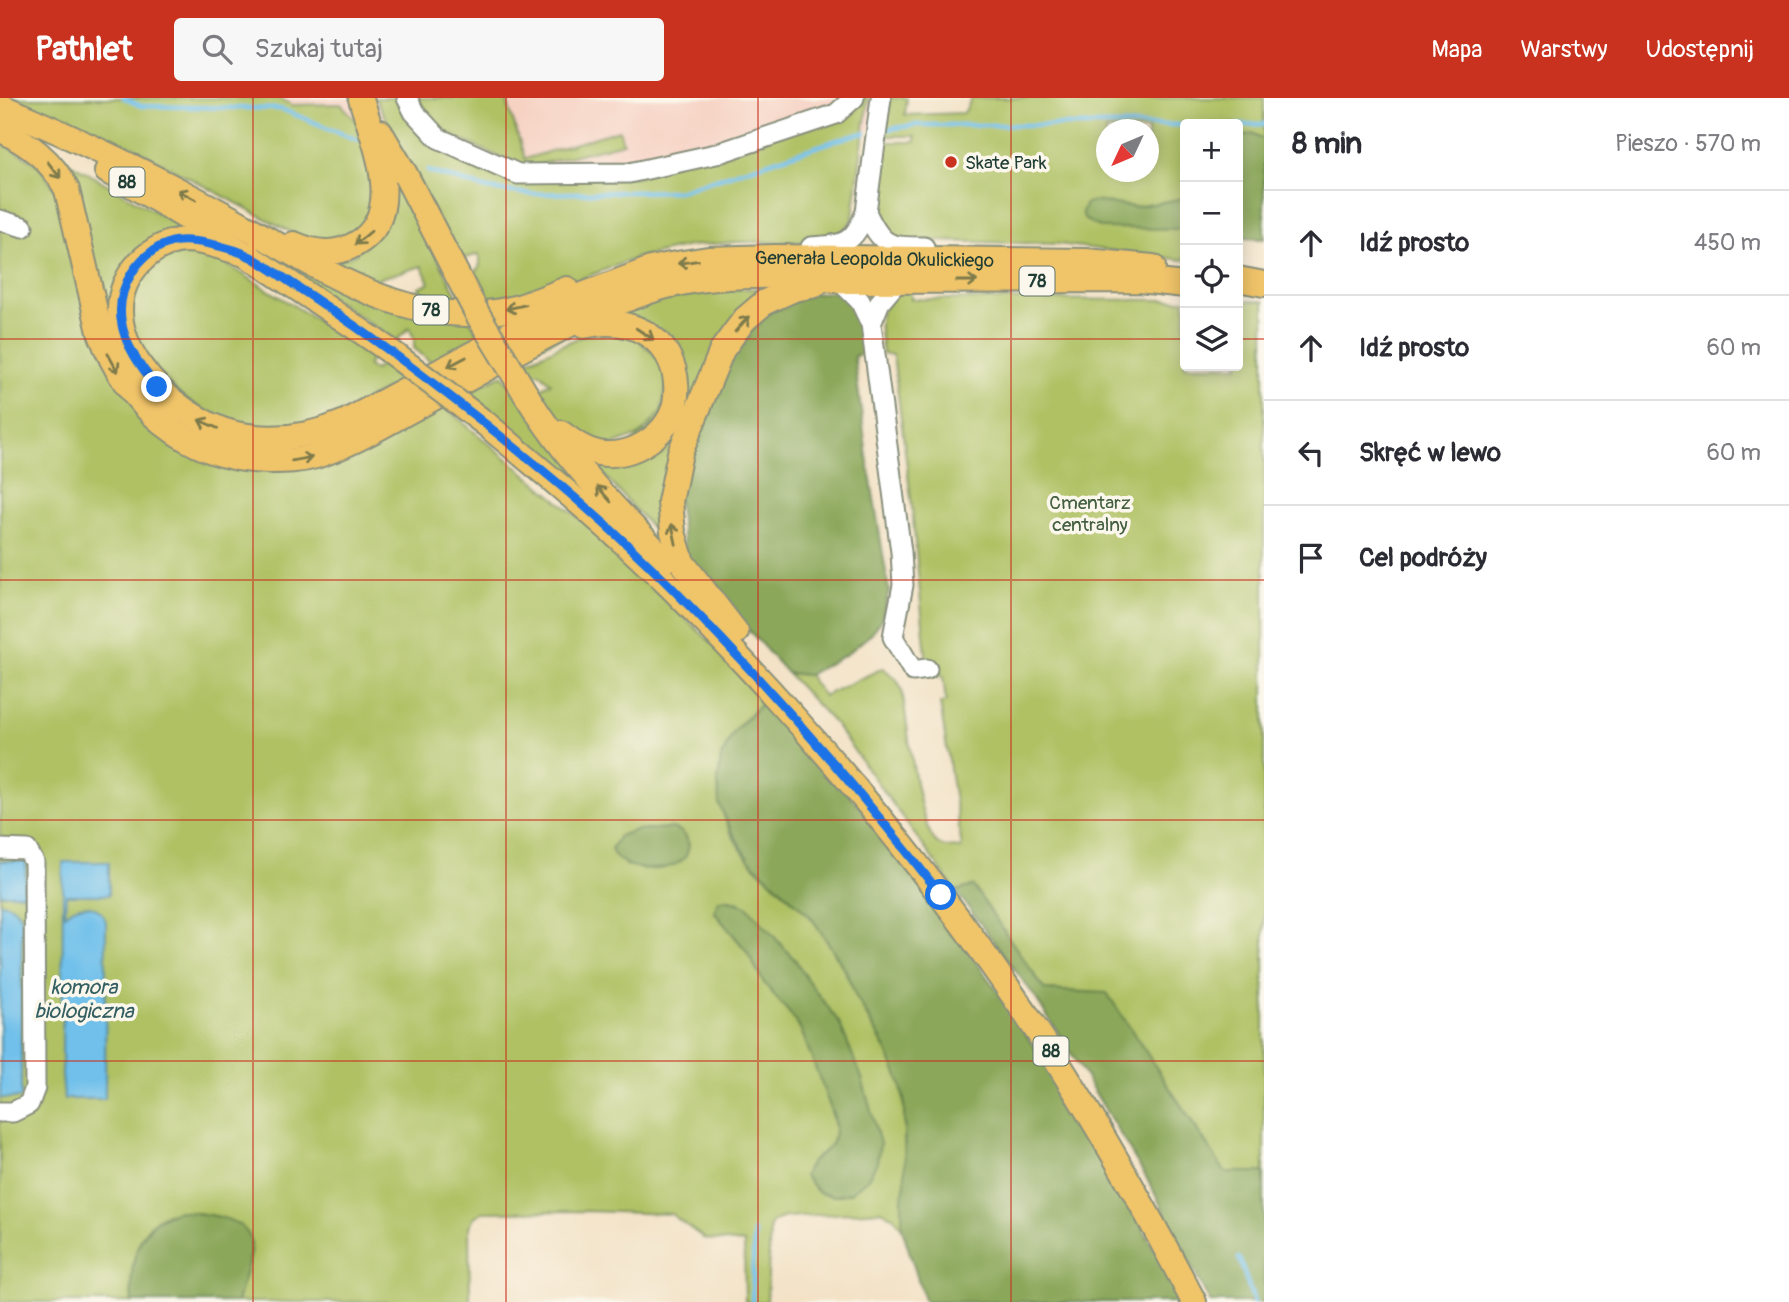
<!DOCTYPE html>
<html lang="pl">
<head>
<meta charset="utf-8">
<style>
	:root { --surface:#fff; --page:#f7f7f7; --text:#2b2b33; --muted:#7c7c81; --line:#e1e1e2; --accent:#c8321e }
	body { margin:0; font-family:Pangolin,sans-serif; background:var(--page); color:var(--text) }
	.controls { position:absolute; right:21px; top:21px; display:grid; overflow:hidden; border-radius:7px; box-shadow:0 4px 18px #0003 }
	.controls button { width:63px; height:63px; display:grid; place-items:center; padding:0; border:0; border-bottom:2px solid var(--line); background:var(--surface); color:var(--text); font:35px sans-serif }
	.compass { position:absolute; left:1096px; top:21px; width:63px; height:63px; border-radius:50%; background:var(--surface); box-shadow:0 4px 18px #0003; rotate:226deg }
	.stop { position:absolute; width:21px; height:21px; margin:-16px; border:5px solid #1a73e8; border-radius:50%; background:#fff }
	.stop.end { background:#1a73e8; border-color:#fff; box-shadow:0 2px 7px #0008 }
	.list { margin:0; padding:0; list-style:none }
	h2 { display:flex; justify-content:space-between; align-items:center; height:91px; margin:0; padding:0 28px; font-size:30px }
	h2 small { font-size:23px; font-weight:400; color:var(--muted) }
	.list li { display:grid; grid-template-columns:46px 1fr auto; gap:21px; align-items:center; box-sizing:border-box; height:105px; padding:0 28px; border-top:2px solid var(--line) }
	.list b { display:block; font-size:26px; white-space:nowrap }
	.list em { font-size:23px; font-style:normal; color:var(--muted) }
	.icon { flex:none; width:38px; height:38px; fill:none; stroke:currentColor; stroke-width:2; stroke-linecap:round; stroke-linejoin:round }
	.map { position:relative; flex:none; width:1264px; height:1204px; overflow:hidden }
	header { display:flex; align-items:center; gap:42px; box-sizing:border-box; height:98px; padding:0 35px; background:var(--accent); color:#fff }
	header strong { font-size:33px }
	nav { display:flex; gap:38px; margin-inline-start:auto; font-size:24px }
	.search { width:490px; height:63px; background:var(--page); display:flex; align-items:center; gap:18px; box-sizing:border-box; padding:0 24px; border-radius:7px; color:var(--muted); font-size:26px }
	main { display:flex }
	aside { flex:1; background:var(--surface) }
	.map>svg:first-child { display:block }
	.built { fill:#f6d2c3 }
	.green { fill:#afc164; stroke:#677f4c; stroke-width:2; fill-rule:evenodd }
	.forest { fill:#8ba75a; stroke:#557247; stroke-width:2 }
	.water { fill:#70c0eb; stroke:#487e90; stroke-width:2 }
	.lines { fill:none; stroke-linecap:round; stroke-linejoin:round }
	.stream { stroke:#70c0eb; stroke-width:4.5 }
	.minor-casing { stroke:#89907d; stroke-width:23 }
	.major-casing { stroke:#89907d; stroke-width:28 }
	.minor { stroke:#fff; stroke-width:19 }
	.major { stroke:#f0c469; stroke-width:24 }
	.major-bridge-casing { stroke:#89907d; stroke-width:28; stroke-linecap:butt }
	.major-bridge { stroke:#f0c469; stroke-width:24 }
	.oneway { stroke:#7d7a4c }
	.route { stroke:#1a73e8; stroke-width:9 }
	.grid { fill:none; stroke:#c8321e; stroke-width:2; stroke-opacity:0.55 }
	.poi-dot { fill:#c8321e; stroke:#fbf7ec; stroke-width:2.5 }
	.labels { text-anchor:middle; stroke-width:7; stroke-linejoin:round; paint-order:stroke }
	.shield { fill:#fbf7ec; stroke:#61756b; stroke-width:2 }
	.shield-label { font-size:18px; font-weight:bold; fill:#1f3d34 }
	.poi-label { font-size:19px; fill:#1f3d34; stroke:#fbf7ec; text-anchor:start }
	.street-label { font-size:19px; fill:#1f3d34; stroke:#fbf7ec }
	.park-label { font-size:19px; fill:#435e40; stroke:#fbf7ec }
	.water-label { font-size:21px; font-style:italic; fill:#335e62; stroke:#fbf7ec }
</style>
</head>
<body>
<header>
<strong>Pathlet</strong>
<div class="search"><svg class="icon" aria-label="search" viewBox="0 0 24 24"><circle cx="10" cy="10" r="6"/><path d="M15 15l6 6"/></svg>Szukaj tutaj</div>
<nav><a>Mapa</a><a>Warstwy</a><a>Udostępnij</a></nav>
</header>
<main>
<div class="map">
<svg width="1264" height="1204" viewBox="0 0 1264 1204">
	<rect width="100%" height="100%" fill="#fbf7ec"/>
	<filter id="ink" filterUnits="userSpaceOnUse"><feTurbulence type="fractalNoise" baseFrequency=".0143" numOctaves="2"/><feDisplacementMap in="SourceGraphic" scale="14" xChannelSelector="R" yChannelSelector="G"/><feConvolveMatrix kernelMatrix="1 2 1 2 8 2 1 2 1" color-interpolation-filters="sRGB"/></filter>
	<filter id="wash" filterUnits="userSpaceOnUse"><feTurbulence type="fractalNoise" baseFrequency=".00686" numOctaves="4" result="noise"/><feDisplacementMap in="SourceGraphic" scale="28" xChannelSelector="R" yChannelSelector="G"/><feGaussianBlur stdDeviation="1.57" result="paint"/><feColorMatrix in="noise" values="0 0 0 0 0 0 0 0 0 0 0 0 0 0 0 0 0 1.4 0 .05"/><feComposite in="paint" operator="in"/></filter>
	<g filter="url(#wash)">
		<rect width="100%" height="100%" fill="#f3e2c6"/>
		<path class="built" d="M269,0H889L876,30L853,37L531,96Z"/>
		<path class="green" d="M8,0H279L292,7L341,6L356,22L368,60L376,96L365,128L342,144L323,146L300,139L139,53Z
			M375,0H399L498,76L635,79L860,0H868L853,120L843,136L830,144H736L689,148L636,160L546,194L485,205L471,178C479,171 482,167 479,156L459,162Z
			M417,0H506L525,61L619,32L623,45L533,68L518,67L443,34L428,20Z
			M889,0H907L905,17L964,15L972,0H1264V141L1238,140V26H1185V162L1058,146L900,142L877,126L875,115L883,44H915V38H884ZM1106,32H1148V74H1106Z
			M0,44L37,66L56,92L80,185L181,349L442,307L591,430L768,599C756,610 744,620 735,633C705,676 719,728 752,765C770,784 792,800 810,819C834,846 847,880 863,911C874,933 889,953 898,977C905,996 904,1015 904,1035C904,1050 906,1067 905,1082C905,1098 902,1114 902,1130L893,1118L881,1113L785,1119L774,1123L770,1128L767,1204H745L744,1145L705,1141L671,1116L585,1113L483,1114L474,1119L469,1129L470,1204H237C240,1190 251,1160 251,1146C251,1118 176,1106 158,1120C133,1138 130,1176 132,1204H0ZM673,730L686,738L689,747C662,770 662,775 625,767L619,738L636,732ZM724,801L740,804L796,863L806,880L850,1095L833,1098L819,1095L813,1063L831,1048L836,1032L827,999L801,932L792,918L764,885L746,852L715,815Z
			M63,61L187,132L132,161L130,267L264,348L718,176L274,356L127,276L60,62Z
			M386,62L463,208L423,199L419,189L429,185L422,168L366,184L332,164L356,156Z
			M242,131L471,223L481,242L434,267L414,250V240L409,230L396,243L236,135Z
			M184,153L203,154L218,161L377,259L369,264L368,268L374,272L385,265L406,281C368,300 316,333 273,332C262,331 219,322 210,318C186,305 142,264 134,238C123,198 143,162 184,153Z
			M769,190L663,439H660L593,365H614L685,289L624,219L626,214C674,196 718,191 769,190Z
			M902,192H911V201L1185,202V268H1238V203H1264V1074H1225L1107,896L1045,892L973,789L956,793L834,625L787,575L808,577L824,598L883,570L897,582L902,592C907,623 917,725 936,744C942,751 954,749 962,750L940,605L946,604L943,578L928,579L911,400L893,257L883,256C879,221 873,216 902,192Z
			M631,235L663,265L666,290L661,314L647,334L610,348L579,338L547,308L536,293L551,285L540,275L528,276L520,266L584,237Z
			M502,277L650,457L569,378L467,294Z"/>
		<path class="forest" d="M1252,35L1264,41V141L1238,139V39Z
			M1185,100V131L1102,130L1085,122L1082,114L1086,105L1095,103L1135,109Z
			M835,193C864,211 860,225 863,256L854,258L867,358L889,493L881,523L870,537L847,556L808,577L787,575L686,462L678,401L683,372L719,277L745,235L767,215L812,196Z
			M768,599L873,725L996,891L1090,1034L1183,1204H925L902,1130V1100L905,1085L904,1001L898,978L883,945L855,897L846,873L828,845L811,819L749,762L731,732L719,706L718,683L721,659L734,634Z
			M673,730L682,734L689,747C689,749 687,756 686,758C672,778 619,775 611,751L619,738L636,732Z
			M973,788L1045,892L1107,895L1225,1074H1264V1204H1210L1150,1086L1076,963L1033,896L956,793Z
			M724,801L747,808L796,863L806,880L839,924L862,980L880,1046L877,1065L867,1082L850,1095L834,1098L819,1095L804,1078C812,1051 841,1058 834,1019L801,932L792,918L764,885L746,852L715,815L717,804Z
			M178,1113C199,1116 246,1116 251,1144C253,1154 240,1192 237,1204H132C129,1165 136,1125 178,1113Z"/>
		<path class="water" d="M0,763H26L25,796H0Z
			M63,764H109V797H66L65,816C78,804 99,803 106,824L105,1001H64L62,977Z
			M0,805C12,806 18,812 22,823L21,1000H0Z"/>
		<g class="lines">
			<path class="stream" d="M124,0L141,8L281,11L358,42
				M1238,27L1264,26
				M889,31L916,27H1185
				M428,73L488,91L531,96L679,93L853,37L865,35
				M1239,1160L1254,1204
				M752,1204L754,1134"/>
		</g>
	</g>
	<g filter="url(#ink)">
		<g class="lines">
			<defs>
				<path id="minor" d="M407,0L414,14L438,40L518,76L629,75L716,56L836,16L854,0
					M866,114C882,148 888,149 924,149
					M0,122L23,129
					M811,149C845,147 853,146 866,114L881,0
					M840,183L860,203L871,226L901,454L903,487L893,539L913,573L927,571
					M871,226L880,204L898,183
					M0,751L27,752L34,764L35,990L29,1006L13,1014H0"/>
				<g id="major">
					<path d="M0,8C77,41 152,77 225,117C314,165 414,241 522,208C537,203 552,197 567,191"/>
					<path d="M0,31C29,46 52,62 67,92L100,234C127,308 187,362 269,363C285,363 300,363 316,358C351,347 383,327 415,310C491,269 565,222 647,194C697,176 788,174 840,183L1139,182L1185,187"/>
					<path d="M380,34L405,76L453,169"/>
					<path d="M107,73C204,127 296,188 387,251"/>
					<path d="M294,146C315,155 335,158 356,146C407,117 374,44 361,1"/>
					<path id="s1" d="M249,157C229,152 207,143 187,142C169,142 152,152 140,164C79,229 171,322 236,336C274,344 310,339 345,324L583,197L651,171L670,167L708,161L774,159L1086,163L1153,169"/>
					<path d="M1238,181L1264,186"/>
					<path d="M527,298C564,359 615,411 665,462"/>
					<path d="M486,326C550,380 615,433 674,492C796,615 909,747 1008,890C1078,990 1138,1096 1194,1204"/>
					<path d="M561,335C572,343 583,352 598,355C632,362 673,335 676,299C681,245 634,215 584,228"/>
					<path d="M736,534L682,464L673,434L670,404L680,355L722,252L735,234L745,221L765,204L794,191L815,187"/>
				</g>
			</defs>
			<use href="#minor" class="minor-casing"/>
			<use href="#major" class="major-casing"/>
			<use href="#minor" class="minor"/>
			<use href="#major" class="major"/>
			<defs>
				<path id="major-bridge" d="M453,169L478,217L527,298
					M387,251L486,326"/>
			</defs>
			<use href="#major-bridge" class="major-bridge-casing"/>
			<use href="#major-bridge" class="major-bridge"/>
		</g>
		<defs><path id="oneway-shaft" d="M-6 0H5M1.5-3L5.5 0L1.5 3" fill="none" stroke-width="1.6" stroke-linecap="round" stroke-linejoin="round" transform="scale(1.75)"/></defs>
		<g class="oneway">
			<use href="#oneway-shaft" transform="translate(54 72) rotate(52)"/>
			<use href="#oneway-shaft" transform="translate(187 97) rotate(-152)"/>
			<use href="#oneway-shaft" transform="translate(363 140) rotate(140)"/>
			<use href="#oneway-shaft" transform="translate(688 164) rotate(171)"/>
			<use href="#oneway-shaft" transform="translate(967 183)"/>
			<use href="#oneway-shaft" transform="translate(516 209) rotate(167)"/>
			<use href="#oneway-shaft" transform="translate(742 226) rotate(-48)"/>
			<use href="#oneway-shaft" transform="translate(645 236) rotate(33)"/>
			<use href="#oneway-shaft" transform="translate(457 264) rotate(152)"/>
			<use href="#oneway-shaft" transform="translate(113 265) rotate(61)"/>
			<use href="#oneway-shaft" transform="translate(208 326) rotate(-156)"/>
			<use href="#oneway-shaft" transform="translate(302 361) rotate(-10)"/>
			<use href="#oneway-shaft" transform="translate(604 396) rotate(-131)"/>
			<use href="#oneway-shaft" transform="translate(674 436) rotate(-102)"/>
		</g>
	</g>
	<g class="lines" filter="url(#ink)">
		<path class="route" d="M157,289C141,269 124,247 121,221C117,189 138,155 169,145C187,138 234,150 251,159C269,169 285,181 302,192C346,221 388,251 430,283C515,348 599,416 674,492C769,588 858,690 941,797"/>
	</g>
	<path class="grid" d="M253,0V1204M506,0V1204M758,0V1204M1011,0V1204M0,241H1185M1238,241H1264M0,482H1264M0,722H1264M0,963H1264"/>
	<circle class="poi-dot" cx="951" cy="64" r="7"/>
	<g class="labels">
		<g class="shield">
			<rect x="109.5" y="69.5" width="35" height="29" rx="5"/>
			<rect x="1019.5" y="168.5" width="35" height="29" rx="5"/>
			<rect x="413.5" y="197.5" width="35" height="29" rx="5"/>
			<rect x="1033.5" y="938.5" width="35" height="29" rx="5"/>
		</g>
		<g class="shield-label">
			<text x="127" y="90">88</text>
			<text x="1037" y="189">78</text>
			<text x="431" y="218">78</text>
			<text x="1051" y="959">88</text>
		</g>
		<g class="poi-label">
			<text x="965" y="71">Skate Park</text>
		</g>
		<g class="street-label">
			<text dy="7" stroke="none"><textPath href="#s1" startOffset="1029">Generała Leopolda Okulickiego</textPath></text>
		</g>
		<g class="park-label">
			<text x="1090" y="411">Cmentarz<tspan x="1090" dy="22">centralny</tspan></text>
		</g>
		<g class="water-label">
			<text x="84" y="896">komora<tspan x="84" dy="24">biologiczna</tspan></text>
		</g>
	</g>
</svg>
<div class="controls">
<button>+</button>
<button>−</button>
<button><svg class="icon" aria-label="locate" viewBox="0 0 24 24"><circle cx="12" cy="12" r="6"/><path d="M12 2v4M12 18v4M2 12h4M18 12h4"/></svg></button>
<button><svg class="icon" aria-label="layers" viewBox="0 0 24 24"><path d="M12 4l9 5-9 5-9-5zM3 14l9 5 9-5"/></svg></button>
</div>
<svg class="compass" viewBox="-18 -18 36 36"><path d="M0-13l5 13h-10z" fill="#e53935"/><path d="M0 13l5-13h-10z" fill="#7c7c81"/></svg>
<div class="stop" style="left:941px;top:797px"></div>
<div class="stop end" style="left:157px;top:289px"></div>
</div>
<aside>
<h2>8 min<small>Pieszo · 570 m</small></h2>
<ul class="list">
<li><svg class="icon" aria-label="ahead" viewBox="0 0 24 24"><path d="M12 20V5M6 11l6-6 6 6"/></svg><div><b>Idź prosto</b></div><em>450 m</em></li>
<li><svg class="icon" aria-label="ahead" viewBox="0 0 24 24"><path d="M12 20V5M6 11l6-6 6 6"/></svg><div><b>Idź prosto</b></div><em>60 m</em></li>
<li><svg class="icon" aria-label="left" viewBox="0 0 24 24"><path d="M17 20v-9H6M10 6l-5 5 5 5"/></svg><div><b>Skręć w lewo</b></div><em>60 m</em></li>
<li><svg class="icon" aria-label="arrive" viewBox="0 0 24 24"><path d="M6 21V4h12l-3 4 3 4H6"/></svg><div><b>Cel podróży</b></div></li>
</ul>
</aside>
</main>
</body>
</html>
